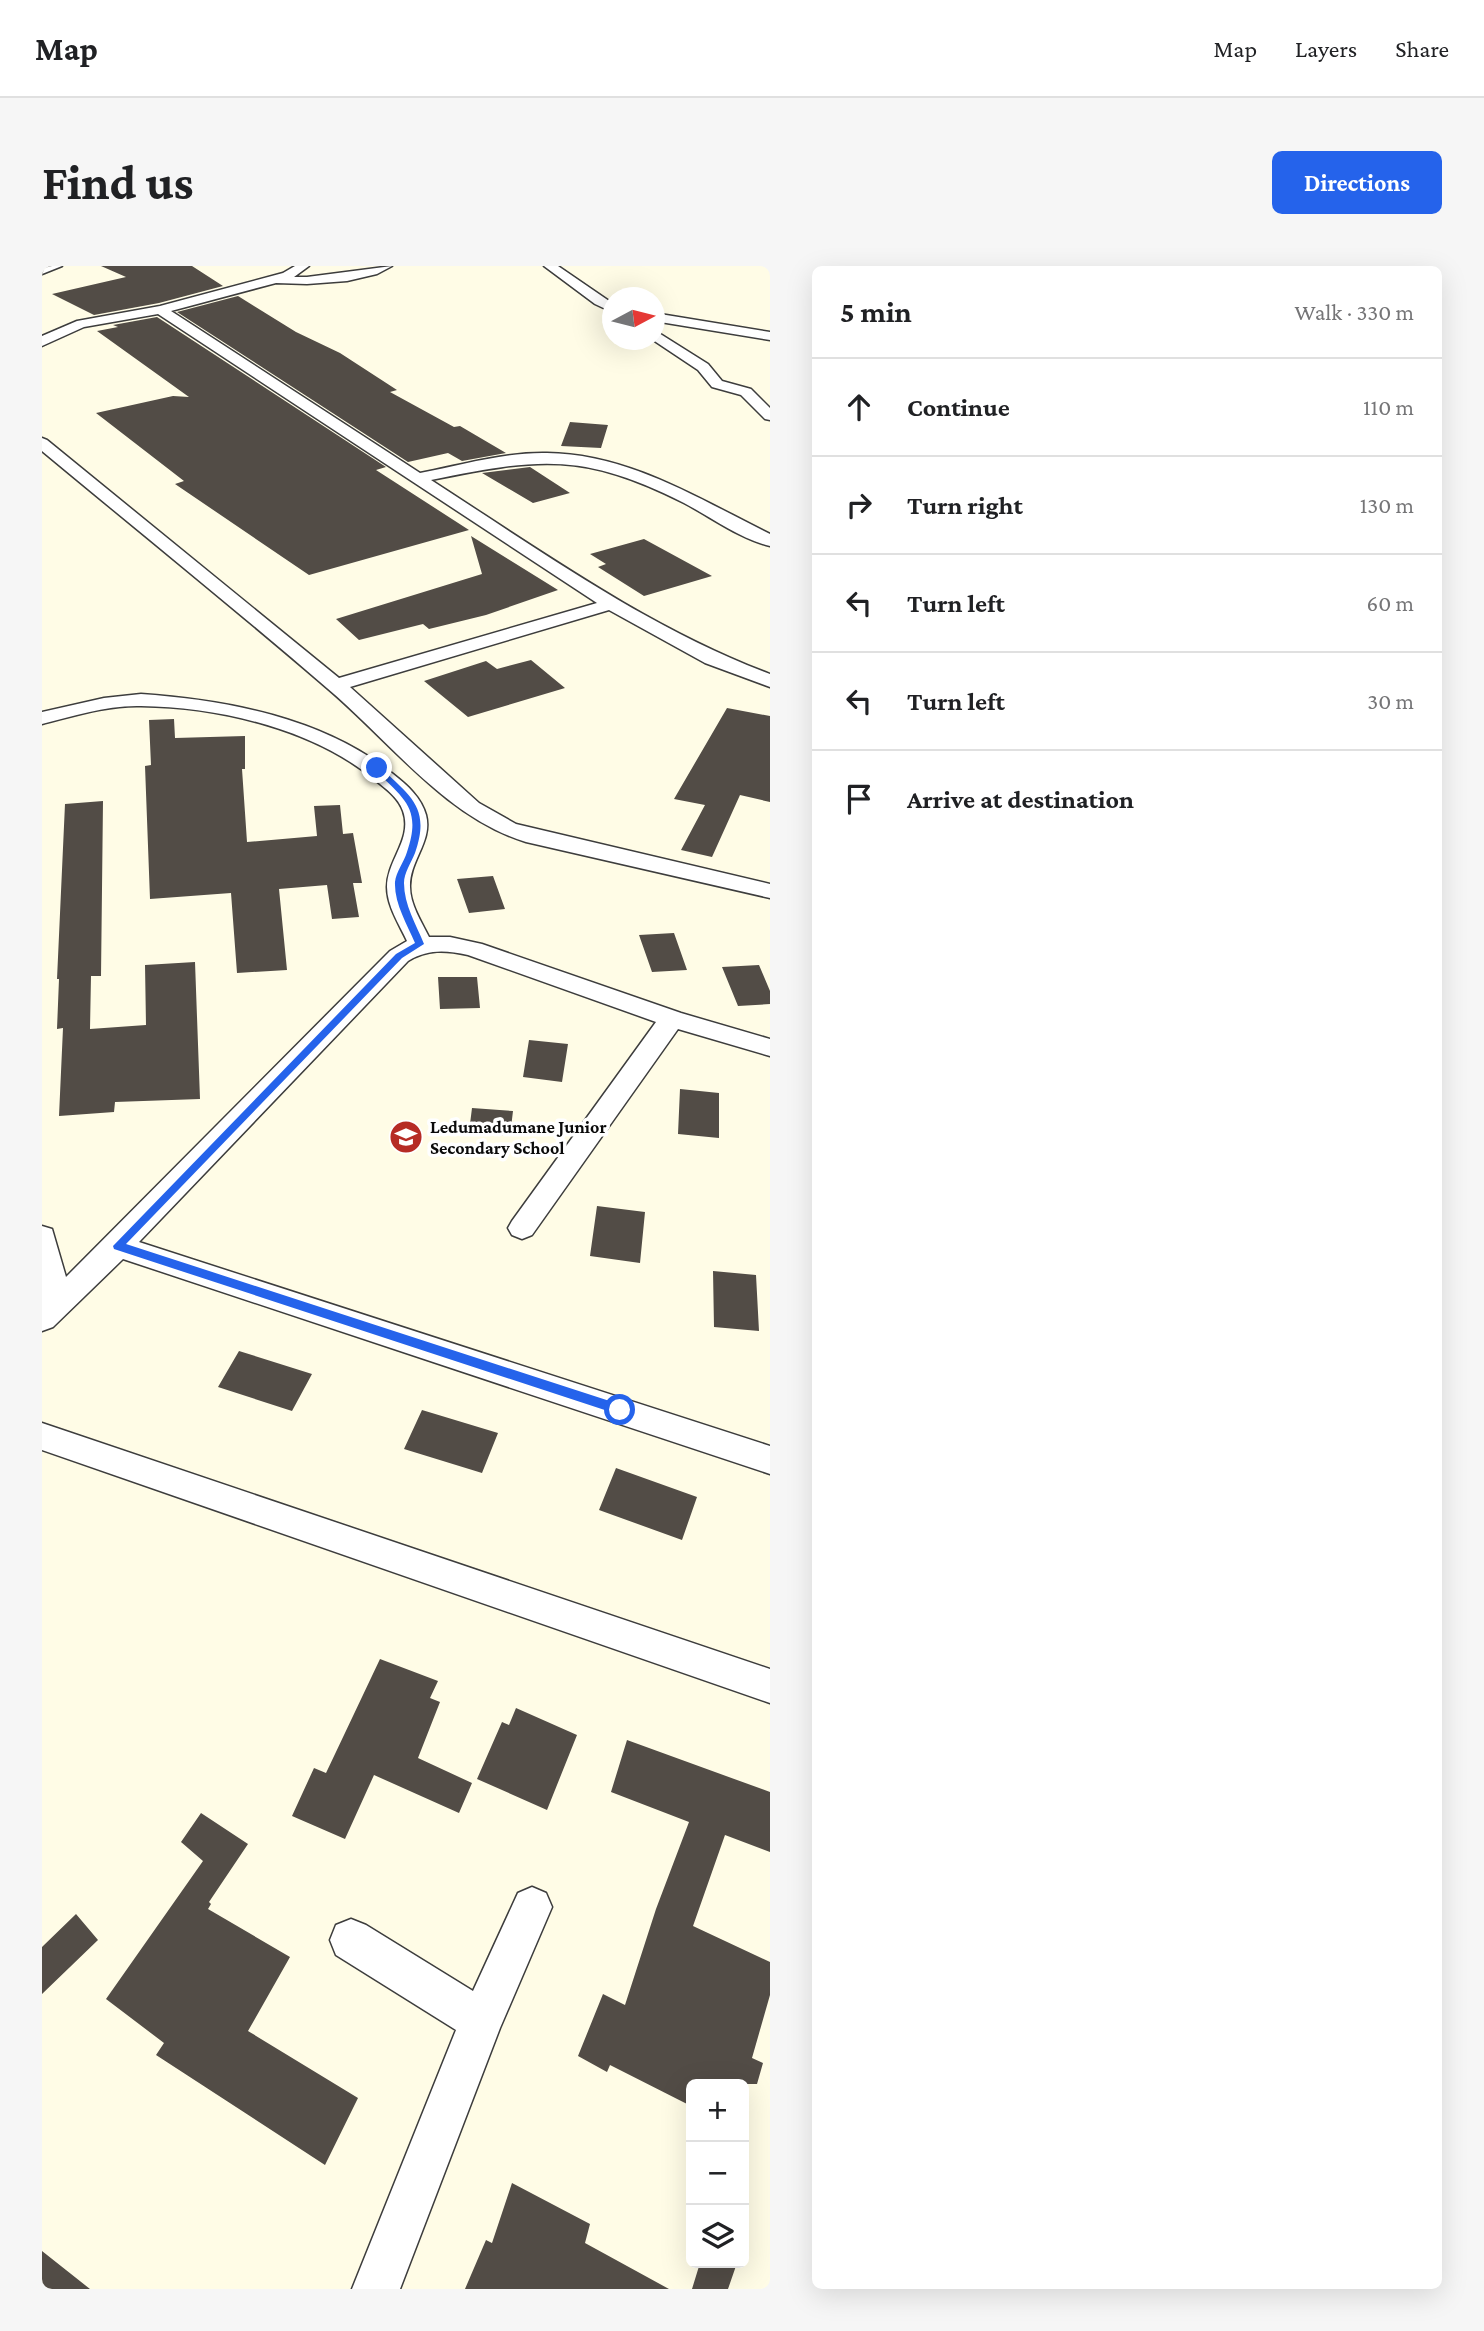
<!DOCTYPE html>
<html lang="en">
<head>
<meta charset="utf-8">
<style>
	:root { --surface:#fff; --page:#f6f6f6; --text:#202124; --muted:#757577; --line:#e0e0e0; --accent:#2563eb }
	body { margin:0; font-family:"Crimson Pro",serif; background:var(--page); color:var(--text) }
	.controls { position:absolute; right:21px; bottom:21px; display:grid; overflow:hidden; border-radius:10px; box-shadow:0 7px 28px #0002 }
	.controls button { width:63px; height:63px; display:grid; place-items:center; padding:0; border:0; border-bottom:2px solid var(--line); background:var(--surface); color:var(--text); font:35px sans-serif }
	.compass { position:absolute; left:560px; top:21px; width:63px; height:63px; border-radius:50%; background:var(--surface); box-shadow:0 7px 28px #0002; rotate:83deg }
	.stop { position:absolute; width:21px; height:21px; margin:-16px; border:5px solid #2563eb; border-radius:50%; background:#fff }
	.stop.end { background:#2563eb; border-color:#fff; box-shadow:0 2px 7px #0008 }
	.list { margin:0; padding:0; list-style:none }
	h2 { display:flex; justify-content:space-between; align-items:center; height:91px; margin:0; padding:0 28px; font-size:30px }
	h2 small { font-size:23px; font-weight:400; color:var(--muted) }
	.list li { display:grid; grid-template-columns:46px 1fr auto; gap:21px; align-items:center; box-sizing:border-box; height:98px; padding:0 28px; border-top:2px solid var(--line) }
	.list b { display:block; font-size:26px; white-space:nowrap }
	.list em { font-size:23px; font-style:normal; color:var(--muted) }
	.icon { flex:none; width:38px; height:38px; fill:none; stroke:currentColor; stroke-width:2; stroke-linecap:round; stroke-linejoin:round }
	.map { position:relative; flex:none; width:728px; height:2023px; overflow:hidden; border-radius:10px }
	header { display:flex; align-items:center; gap:42px; box-sizing:border-box; height:98px; padding:0 35px; background:var(--surface); border-bottom:2px solid var(--line) }
	header strong { font-size:33px }
	nav { display:flex; gap:38px; margin-inline-start:auto; font-size:24px }
	.intro { display:flex; align-items:center; justify-content:space-between; box-sizing:border-box; height:168px; padding:0 42px }
	h1 { margin:0; font-size:49px }
	.button { padding:18px 32px; border-radius:10px; background:var(--accent); color:#fff; font-size:24px; font-weight:700 }
	main { display:flex; gap:42px; padding:0 42px }
	aside { flex:1; background:var(--surface); border-radius:10px; box-shadow:0 7px 28px #0002 }
	.map>svg:first-child { display:block }
	.building { fill:#524c46 }
	.lines { fill:none; stroke-linecap:round; stroke-linejoin:round }
	.minor-casing { stroke:#3d3d3d; stroke-width:3 }
	.minor { fill:#fff; fill-rule:evenodd }
	.route { fill:#2563eb }
	.labels { text-anchor:middle; stroke-width:7; stroke-linejoin:round; paint-order:stroke }
	.poi-label { font-size:18px; font-weight:bold; fill:#0a0a0a; stroke:#fff; text-anchor:start }
</style>
</head>
<body>
<header>
<strong>Map</strong>
<nav><a>Map</a><a>Layers</a><a>Share</a></nav>
</header>
<div class="intro"><h1>Find us</h1><a class="button">Directions</a></div>
<main>
<div class="map">
<svg width="728" height="2023" viewBox="0 0 728 2023">
	<rect width="100%" height="100%" fill="#fffce6"/>
	<path class="building" d="M59,0H150L181,20L117,37L52,49L10,28L84,11Z
		M196,30L254,66L298,87L355,124L348,126L412,161L418,160L464,187L420,195L406,187L366,196L135,46Z
		M115,51L344,201L334,204L427,264L267,309L133,218L142,215L54,147L131,130L147,131L55,65L76,61L71,59Z
		M528,156L566,159L559,182L519,180Z
		M488,201L528,227L491,237L440,207Z
		M429,270L516,324L444,349L387,363L381,358L317,374L294,353L440,308Z
		M602,273L670,310L602,330L556,301L564,298L548,288Z
		M489,394L523,422L426,451L382,415L444,395L455,403Z
		M685,442L728,450V536L698,529L670,591L639,584L663,539L632,533Z
		M132,453L133,472L203,470V503H200L205,576L275,570L272,540L298,539L301,568L311,567L320,617H311L317,651L290,653L285,619L237,623L245,704L195,707L189,627L108,633L103,500L109,499L107,454Z
		M61,535L59,710H49L48,763L104,759L103,699L153,696L158,833L73,836L72,846L17,850L21,762L15,763L17,713H15L23,538Z
		M451,610L463,643L427,647L415,613Z
		M632,667L645,704L610,706L597,669Z
		M717,699L728,725V738L696,740L680,701Z
		M396,711H435L438,742L398,743Z
		M487,774L526,778L520,816L481,811Z
		M638,823L677,827V872L636,868Z
		M430,842L471,845L468,870L427,866Z
		M555,940L603,946L598,997L548,990Z
		M671,1005L714,1009L717,1065L672,1061Z
		M197,1085L270,1108L250,1145L176,1121Z
		M380,1144L456,1167L440,1207L362,1183Z
		M574,1202L655,1231L640,1274L557,1244Z
		M338,1393L396,1415L388,1432L398,1436L376,1492L430,1517L417,1547L332,1509L303,1573L250,1550L272,1502L284,1507Z
		M474,1442L535,1469L505,1544L435,1513L460,1456L467,1459Z
		M585,1474L728,1526V1586L683,1569L651,1660L728,1696V1729L710,1792L721,1797L715,1818H649V1840L568,1799L565,1806L536,1790L561,1728L583,1739L614,1643L647,1556L569,1526Z
		M159,1547L206,1578L167,1636L169,1638L166,1643L248,1691L206,1765L316,1832L283,1899L114,1789L122,1777L64,1733L161,1595L139,1576Z
		M34,1648L56,1674L0,1728V1681Z
		M470,1917L548,1958L543,1977L627,2023H423L444,1974L450,1977Z
		M0,1985L48,2023H0Z
		M658,1997H695L686,2023H650Z"/>
	<g class="lines">
		<defs>
			<path id="minor" d="M0,0H20L0,8Z
				M253,0H267L252,11H265L350,0L335,8L305,15L265,18L234,17L129,45L378,207C420,199 462,186 505,187C587,188 657,233 728,268V280C698,273 669,251 642,237C541,186 497,192 389,214C499,285 606,362 728,408V421L663,397L567,344L308,421L437,537L474,558L728,618V632L484,576C403,551 348,475 285,422C191,341 95,264 0,185V172L5,174L297,412L555,337L116,48L42,61L0,80V70L35,55L118,40L241,7Z
				M502,0H516L570,37V46L553,38Z
				M612,47L728,66V74L612,55Z
				M612,64L666,98L680,115L709,123L728,142V154L723,153L699,129L670,121L656,104L611,74Z
				M99,428C185,434 282,452 351,508C365,519 379,531 384,549C391,575 367,595 368,621C368,638 379,655 387,671H408L440,678L639,747L728,773V790L636,763L490,969L480,973L470,969L466,962L470,955L614,756L426,689C403,684 386,683 366,695L97,976L728,1180V1208L81,993L11,1061L0,1065V960L10,963L24,1011L348,685L365,675C357,658 345,640 345,621C345,594 371,573 361,545C356,531 344,523 333,514C272,463 177,441 99,440C65,439 32,450 0,458V446L62,432Z
				M0,1157L728,1403V1437L0,1184Z
				M490,1621L504,1627L510,1641L458,1762L358,2023H310L414,1764L294,1689L288,1674L294,1659L309,1653L324,1659L431,1725L476,1627Z"/>
		</defs>
		<use href="#minor" class="minor-casing"/>
		<use href="#minor" class="minor"/>
	</g>
	<path class="route" d="M333,501H338C368,530 389,541 373,587C369,597 362,607 362,617C362,639 374,658 382,678L360,692L84,978L583,1140V1147L578,1149L72,983L71,980L354,688L373,677C365,658 352,637 353,616C354,606 362,596 365,586C380,542 362,533 333,504Z"/>
	<defs>
		<symbol id="school-disc" viewBox="-11 -11 22 22"><circle r="9.5" fill="#b62b25" stroke="#fff"/><path d="M0-5L7-2L0 1L-7-2ZM-4 1L0 2.5L4 1V4Q0 6-4 4Z" fill="#fff"/></symbol>
	</defs>
	<g fill-rule="evenodd">
		<use href="#school-disc" x="345" y="852" width="38" height="38"/>
	</g>
	<g class="labels">
		<g class="poi-label">
			<text x="388" y="867">Ledumadumane Junior<tspan x="388" dy="21">Secondary School</tspan></text>
		</g>
	</g>
</svg>
<div class="controls">
<button>+</button>
<button>−</button>
<button><svg class="icon" aria-label="layers" viewBox="0 0 24 24"><path d="M12 4l9 5-9 5-9-5zM3 14l9 5 9-5"/></svg></button>
</div>
<svg class="compass" viewBox="-18 -18 36 36"><path d="M0-13l5 13h-10z" fill="#e53935"/><path d="M0 13l5-13h-10z" fill="#757577"/></svg>
<div class="stop" style="left:578px;top:1144px"></div>
<div class="stop end" style="left:335px;top:502px"></div>
</div>
<aside>
<h2>5 min<small>Walk · 330 m</small></h2>
<ul class="list">
<li><svg class="icon" aria-label="ahead" viewBox="0 0 24 24"><path d="M12 20V5M6 11l6-6 6 6"/></svg><div><b>Continue</b></div><em>110 m</em></li>
<li><svg class="icon" aria-label="right" viewBox="0 0 24 24"><path d="M7 20v-9h11M14 6l5 5-5 5"/></svg><div><b>Turn right</b></div><em>130 m</em></li>
<li><svg class="icon" aria-label="left" viewBox="0 0 24 24"><path d="M17 20v-9H6M10 6l-5 5 5 5"/></svg><div><b>Turn left</b></div><em>60 m</em></li>
<li><svg class="icon" aria-label="left" viewBox="0 0 24 24"><path d="M17 20v-9H6M10 6l-5 5 5 5"/></svg><div><b>Turn left</b></div><em>30 m</em></li>
<li><svg class="icon" aria-label="arrive" viewBox="0 0 24 24"><path d="M6 21V4h12l-3 4 3 4H6"/></svg><div><b>Arrive at destination</b></div></li>
</ul>
</aside>
</main>
</body>
</html>
